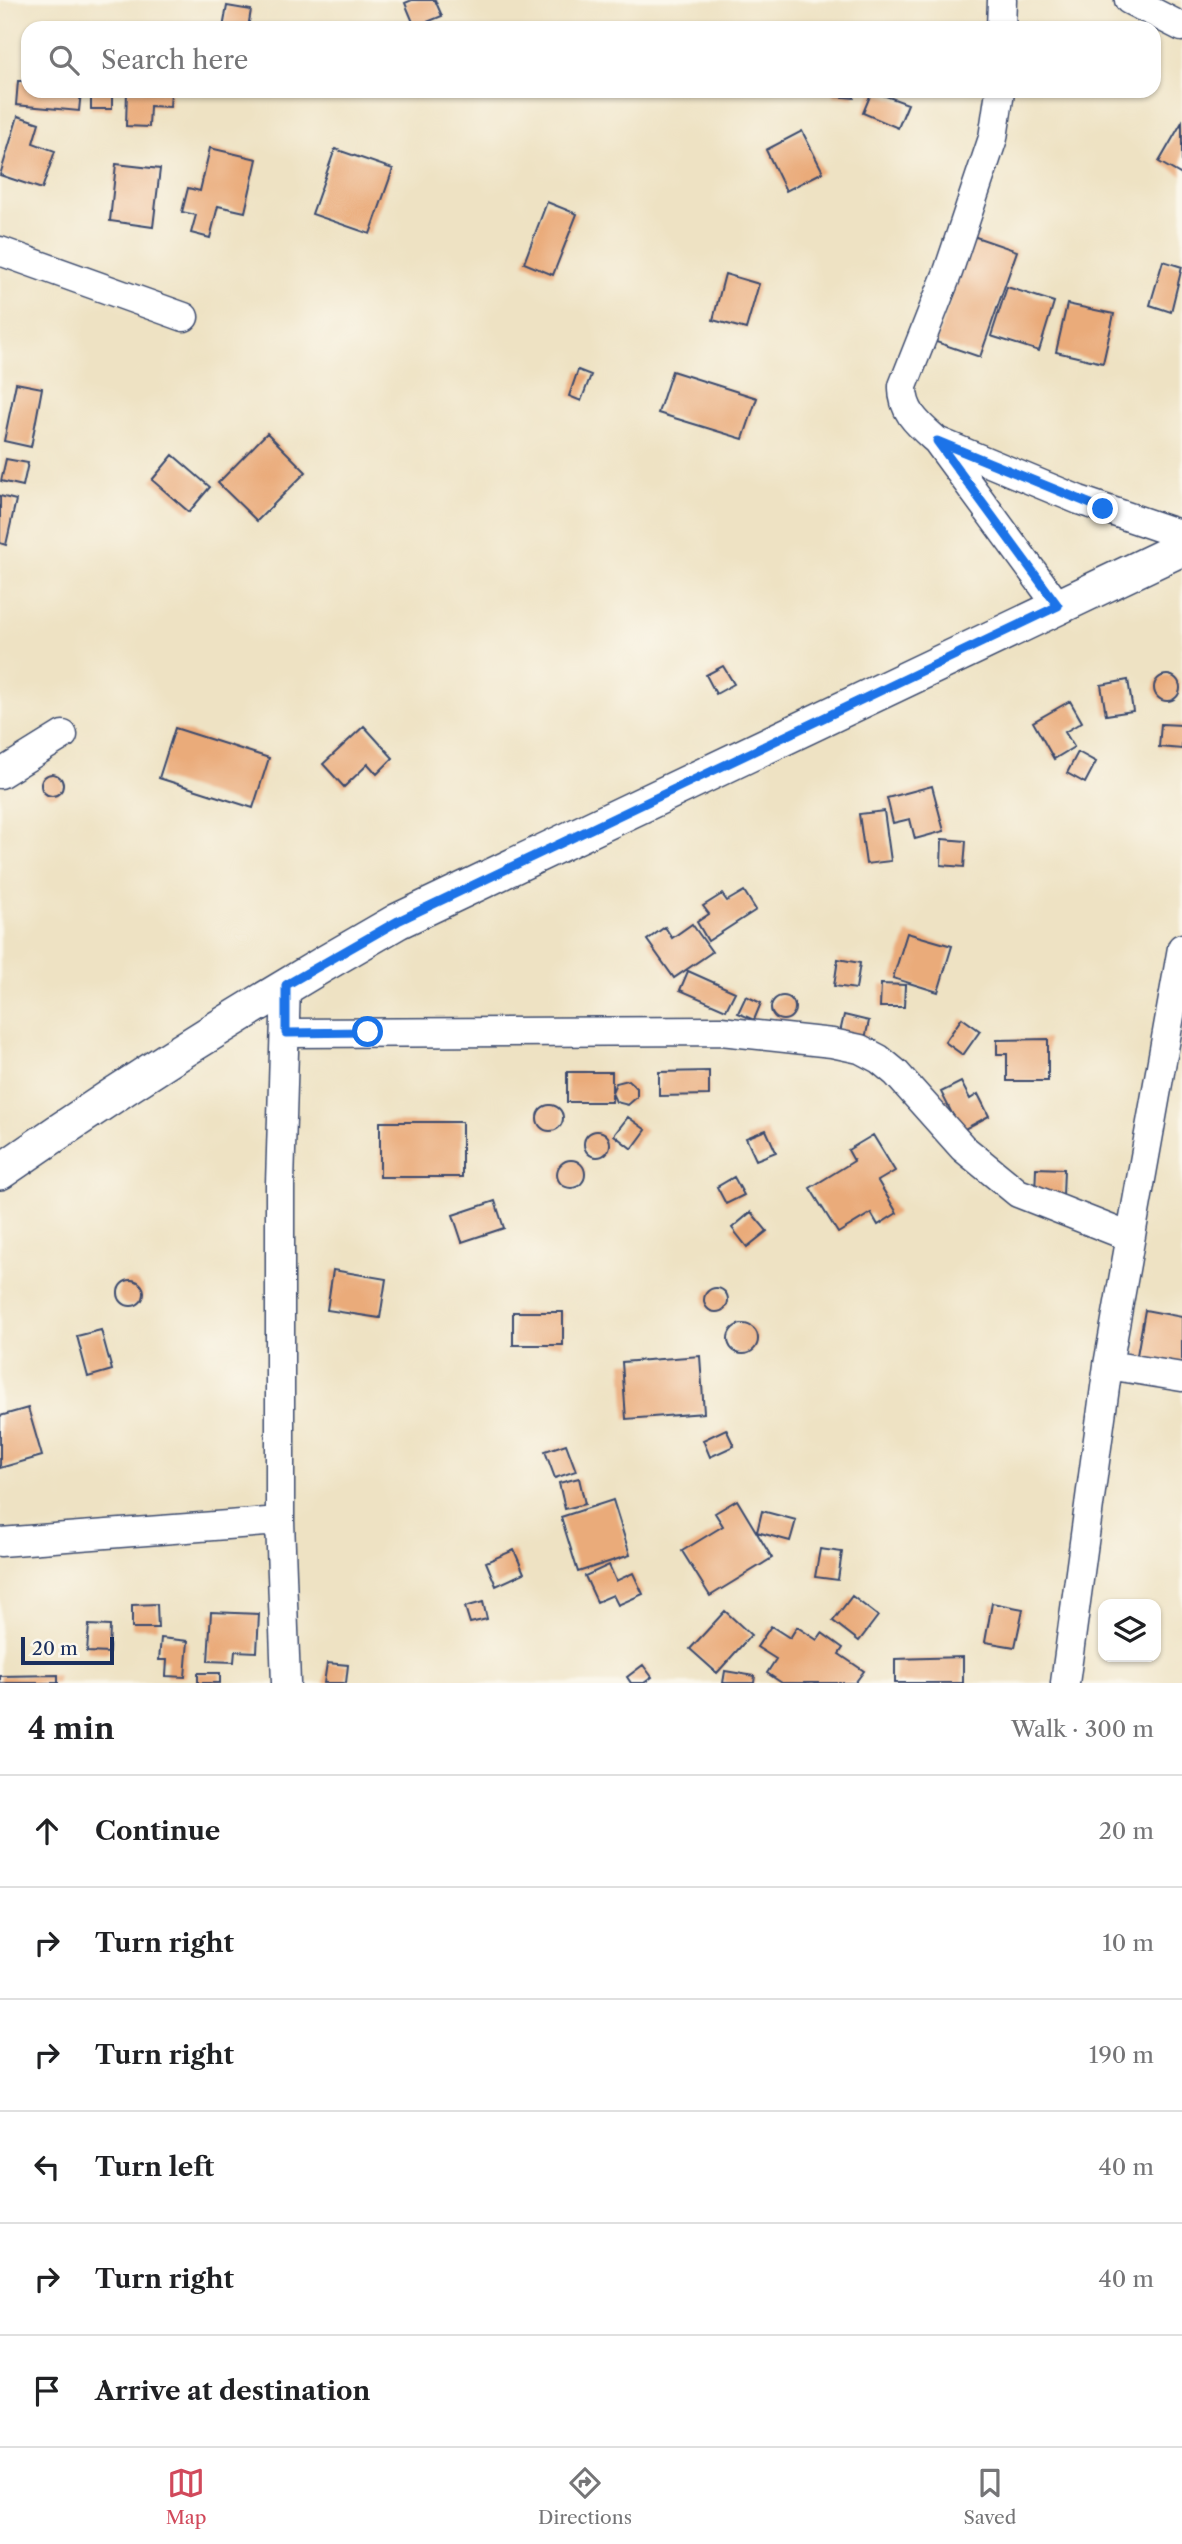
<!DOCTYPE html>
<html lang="en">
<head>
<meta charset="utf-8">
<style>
	:root { --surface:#fff; --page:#f6f6f6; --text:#202124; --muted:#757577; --line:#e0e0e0; --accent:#d1495b }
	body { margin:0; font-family:"Libre Caslon Text",serif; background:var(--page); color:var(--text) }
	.controls { position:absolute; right:21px; bottom:21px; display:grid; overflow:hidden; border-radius:14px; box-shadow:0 2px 5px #0004 }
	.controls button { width:63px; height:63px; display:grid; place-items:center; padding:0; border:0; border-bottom:2px solid var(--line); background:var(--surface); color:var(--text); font:35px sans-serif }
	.scale { position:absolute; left:21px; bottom:18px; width:93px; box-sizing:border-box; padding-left:7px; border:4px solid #1b2f5e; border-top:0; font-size:19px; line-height:24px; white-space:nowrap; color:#1b2f5e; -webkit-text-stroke:5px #fbf7ec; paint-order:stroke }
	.stop { position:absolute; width:21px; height:21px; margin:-16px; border:5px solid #1a73e8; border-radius:50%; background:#fff }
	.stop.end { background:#1a73e8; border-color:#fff; box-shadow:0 2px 7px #0008 }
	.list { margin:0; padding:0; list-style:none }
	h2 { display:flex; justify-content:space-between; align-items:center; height:91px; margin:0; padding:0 28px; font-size:30px }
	h2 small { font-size:23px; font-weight:400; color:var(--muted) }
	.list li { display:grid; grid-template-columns:46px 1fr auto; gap:21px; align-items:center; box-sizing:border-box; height:112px; padding:0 28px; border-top:2px solid var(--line) }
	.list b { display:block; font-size:26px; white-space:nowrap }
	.list em { font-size:23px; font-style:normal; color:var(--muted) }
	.icon { flex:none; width:38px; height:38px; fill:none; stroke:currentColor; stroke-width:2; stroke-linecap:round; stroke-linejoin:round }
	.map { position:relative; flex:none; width:1182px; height:1683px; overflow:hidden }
	.search { position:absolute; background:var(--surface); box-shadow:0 2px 5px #0004; left:21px; right:21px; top:21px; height:77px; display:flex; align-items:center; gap:18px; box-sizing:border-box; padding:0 24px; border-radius:21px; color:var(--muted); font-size:26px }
	.sheet { height:763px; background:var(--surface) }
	nav { display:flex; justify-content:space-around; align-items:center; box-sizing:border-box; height:98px; border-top:2px solid var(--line); background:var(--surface); font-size:19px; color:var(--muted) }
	nav a { display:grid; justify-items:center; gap:4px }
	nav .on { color:var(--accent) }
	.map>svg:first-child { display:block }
	.building { fill:#eaab7a }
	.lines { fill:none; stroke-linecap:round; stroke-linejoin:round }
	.minor-casing { stroke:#3b4a6d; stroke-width:31 }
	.tertiary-casing { stroke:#3b4a6d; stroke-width:38 }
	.minor { stroke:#fff; stroke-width:28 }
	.tertiary { stroke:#fff; stroke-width:35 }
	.route { stroke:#1a73e8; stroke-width:9 }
</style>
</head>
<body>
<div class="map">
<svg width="1182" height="1683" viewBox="0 0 1182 1683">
	<rect width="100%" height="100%" fill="#fbf7ec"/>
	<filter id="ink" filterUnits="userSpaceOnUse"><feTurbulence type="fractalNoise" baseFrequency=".0143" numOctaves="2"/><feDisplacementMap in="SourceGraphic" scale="14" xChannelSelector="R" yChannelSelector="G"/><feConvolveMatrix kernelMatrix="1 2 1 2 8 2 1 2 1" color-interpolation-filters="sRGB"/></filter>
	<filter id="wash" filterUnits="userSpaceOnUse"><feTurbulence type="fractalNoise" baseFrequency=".00686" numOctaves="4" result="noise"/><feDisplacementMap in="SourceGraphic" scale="28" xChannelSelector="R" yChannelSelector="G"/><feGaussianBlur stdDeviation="1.57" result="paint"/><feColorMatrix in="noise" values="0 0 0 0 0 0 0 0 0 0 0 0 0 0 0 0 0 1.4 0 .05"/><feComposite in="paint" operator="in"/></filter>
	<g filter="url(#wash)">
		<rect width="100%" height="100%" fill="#eee2c3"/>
		<g id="blocks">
			<path class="building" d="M412,0H435L442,16L415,27L405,3Z
				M227,6L251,10L248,28H223Z
				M18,81H28V91H81L79,111L16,105Z
				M91,91H112V109H91Z
				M127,91H171L170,107L150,106L149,127L126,126Z
				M833,91H855L854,98L833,96Z
				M872,91L908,104L898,128L863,113Z
				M18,116L39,123L33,143L55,151L42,189L0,175Z
				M1182,122V175L1159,162Z
				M802,131L823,172L786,191L766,150Z
				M210,148L257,159L245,212L218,206L210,238L191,233L196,215L182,212L188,188L200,191Z
				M335,149L393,169L370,234L312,214Z
				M116,164L160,169L153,227L110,221Z
				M547,202L577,214L553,275L524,263Z
				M973,236L1017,251L980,357L936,342Z
				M1163,261L1182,267L1171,312L1150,305Z
				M725,274L759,284L746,329L713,320Z
				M1007,287L1054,302L1039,351L991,336Z
				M1067,304L1114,314L1103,363L1056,352Z
				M578,370L591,375L581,401L569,396Z
				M672,371L757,398L743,439L658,413Z
				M16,383L42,388L31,447L4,441Z
				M267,433L306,472L257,521L218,483Z
				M173,455L210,487L189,512L152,480Z
				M6,459L28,463L23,486L1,481Z
				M0,496L16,500L6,545L0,543Z
				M723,666L734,684L716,694L706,675Z
				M1154 688a13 13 0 1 1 26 0a13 13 0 1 1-26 0Z
				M1128,680L1133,711L1106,715L1101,685Z
				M1070,701L1082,722L1065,732L1074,747L1054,759L1033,722Z
				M1161,724L1182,725V749L1159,747Z
				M364,726L393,758L377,774L368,764L344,787L323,764Z
				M175,728L269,758L253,808L159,778Z
				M1078,752L1096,762L1085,783L1067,773Z
				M41 785a11 11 0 1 1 22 0a11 11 0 1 1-22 0Z
				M932,786L944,831L915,839L910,819L893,823L887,798Z
				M884,811L891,861L866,864L859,814Z
				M942,839L966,841L964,867L941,865Z
				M744,891L756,910L708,941L697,922L709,914L703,906L722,894L727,901Z
				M692,924L712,952L674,978L647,940L665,927L672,938Z
				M907,933L952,946L938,992L893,978Z
				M838,959L860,963L856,989L834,986Z
				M688,971L735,992L726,1010L680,990Z
				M881,984L905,985L904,1007H880Z
				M771 1008a12 12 0 1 1 24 0a12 12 0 1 1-24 0Z
				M746,996L761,1003L754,1020L738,1013Z
				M844,1015L869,1021L864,1043L839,1037Z
				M962,1018L980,1031L963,1055L945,1042Z
				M1048,1039V1081H1007V1054H997V1040Z
				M709,1071V1095L659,1096V1072Z
				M567,1072H612V1092L616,1083L628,1080L637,1088V1097L628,1105L616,1102L612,1093V1102H567Z
				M961,1082L970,1099L978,1094L989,1116L961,1131L941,1092Z
				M537 1118a13 13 0 1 1 26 0a13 13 0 1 1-26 0Z
				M628,1117L646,1130L632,1149L614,1135Z
				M380,1122H462V1177H380Z
				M766,1130L776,1152L756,1160L746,1138Z
				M584 1144a13 13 0 1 1 26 0a13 13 0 1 1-26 0Z
				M873,1135L895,1171L878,1181L897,1213L878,1225L871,1213L838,1233L810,1188L854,1161L848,1150Z
				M557 1174a14 14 0 1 1 28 0a14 14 0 1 1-28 0Z
				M1036,1168L1064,1169L1063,1196L1035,1195Z
				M734,1177L744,1195L726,1204L717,1187Z
				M495,1201L504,1228L462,1242L453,1215Z
				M751,1212L767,1231L747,1247L732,1228Z
				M333,1270L386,1279L380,1318L327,1310Z
				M118 1293a13 13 0 1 1 26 0a13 13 0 1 1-26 0Z
				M704 1300a12 12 0 1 1 24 0a12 12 0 1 1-24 0Z
				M1145,1310L1182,1317V1369L1136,1361Z
				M513,1312H563V1345H513Z
				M728 1339a15 15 0 1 1 30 0a15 15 0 1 1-30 0Z
				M101,1330L112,1370L88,1377L77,1336Z
				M700,1356L704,1413L626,1419L622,1362Z
				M28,1408L42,1456L0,1468V1416Z
				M726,1429L734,1446L710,1457L703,1440Z
				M566,1444L576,1471L555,1478L545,1451Z
				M579,1478L585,1504L565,1509L559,1483Z
				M613,1500L630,1555L578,1572L561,1517Z
				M737,1500L772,1558L710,1596L682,1551L723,1526L715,1513Z
				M762,1511L796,1520L790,1541L757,1532Z
				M820,1549L842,1552L838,1580L815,1577Z
				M514,1550L524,1573L496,1586L486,1562Z
				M609,1565L616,1581L633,1573L643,1594L618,1605L613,1595L597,1602L585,1576Z
				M852,1596L878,1616L859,1641L833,1621Z
				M483,1602L487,1619L470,1623L465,1607Z
				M992,1603L1023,1609L1015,1647L985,1642Z
				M157,1604L158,1628H132V1605Z
				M725,1611L751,1635L717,1673L690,1649Z
				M211,1612L259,1614L257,1652L235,1651L234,1662L208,1661Z
				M89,1625L110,1626L109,1653L87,1652Z
				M771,1626L790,1638L797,1627L817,1640L822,1633L843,1648L839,1654L864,1671L855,1683H782L767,1673L776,1659L757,1647Z
				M161,1638L188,1641L185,1677L166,1676L167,1660H159Z
				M963,1657V1683H895V1659Z
				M327,1663L348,1665L346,1683H324Z
				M643,1665L652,1677L644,1683H631L627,1677Z
				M725,1671L755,1676L754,1683H723Z
				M198,1673H220V1683H198Z
				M58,1675V1683H0V1676Z"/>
		</g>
	</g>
	<g filter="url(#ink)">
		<use href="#blocks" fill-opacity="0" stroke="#3b4a6d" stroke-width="2"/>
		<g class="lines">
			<defs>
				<path id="minor" d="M1129,0L1182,27
					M1001,28L1002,0
					M1000,91L993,138L948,272L903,386C902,412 919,425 937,441L1058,606
					M0,251L184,317
					M937,441L1079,500L1182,535
					M0,774L63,735
					M286,985L280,1184V1521L286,1683
					M286,1033L721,1031L832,1043L860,1049L879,1059L896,1073L963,1148L1018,1193L1130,1237
					M1108,1365L1182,1377
					M0,1542L280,1521
					M1065,1683L1108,1365L1182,948"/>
				<path id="tertiary" d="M0,1172C129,1082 261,999 398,921L1182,548"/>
			</defs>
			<use href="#minor" class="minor-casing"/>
			<use href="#tertiary" class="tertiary-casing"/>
			<use href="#minor" class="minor"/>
			<use href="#tertiary" class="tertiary"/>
		</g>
	</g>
	<g class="lines" filter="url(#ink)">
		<path class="route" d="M368,1032L286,1033V985L398,921L1058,606L937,441L1103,509"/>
	</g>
</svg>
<div class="controls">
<button><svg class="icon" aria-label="layers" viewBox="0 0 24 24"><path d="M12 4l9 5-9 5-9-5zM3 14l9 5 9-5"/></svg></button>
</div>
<div class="scale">20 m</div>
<div class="stop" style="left:368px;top:1032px"></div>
<div class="stop end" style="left:1103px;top:509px"></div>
<div class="search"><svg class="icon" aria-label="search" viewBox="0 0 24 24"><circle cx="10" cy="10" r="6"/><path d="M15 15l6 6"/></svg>Search here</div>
</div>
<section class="sheet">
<h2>4 min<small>Walk · 300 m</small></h2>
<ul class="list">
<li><svg class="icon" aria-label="ahead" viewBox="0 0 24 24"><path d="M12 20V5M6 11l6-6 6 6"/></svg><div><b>Continue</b></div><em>20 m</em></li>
<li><svg class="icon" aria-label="right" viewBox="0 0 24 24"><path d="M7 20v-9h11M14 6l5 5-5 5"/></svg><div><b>Turn right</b></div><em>10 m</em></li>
<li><svg class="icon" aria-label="right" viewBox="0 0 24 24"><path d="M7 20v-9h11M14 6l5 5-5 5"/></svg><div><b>Turn right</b></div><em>190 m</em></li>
<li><svg class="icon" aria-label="left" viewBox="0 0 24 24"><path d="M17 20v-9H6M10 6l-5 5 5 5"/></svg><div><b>Turn left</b></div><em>40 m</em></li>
<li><svg class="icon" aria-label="right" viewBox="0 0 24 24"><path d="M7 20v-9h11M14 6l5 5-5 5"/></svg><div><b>Turn right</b></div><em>40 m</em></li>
<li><svg class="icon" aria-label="arrive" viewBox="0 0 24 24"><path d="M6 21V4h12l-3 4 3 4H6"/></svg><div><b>Arrive at destination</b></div></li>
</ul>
</section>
<nav>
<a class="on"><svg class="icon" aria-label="map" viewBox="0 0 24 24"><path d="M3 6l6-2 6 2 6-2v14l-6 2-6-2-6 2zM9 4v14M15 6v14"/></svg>Map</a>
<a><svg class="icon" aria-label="directions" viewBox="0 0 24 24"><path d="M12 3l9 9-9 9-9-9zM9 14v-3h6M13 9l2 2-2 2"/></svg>Directions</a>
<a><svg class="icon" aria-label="saved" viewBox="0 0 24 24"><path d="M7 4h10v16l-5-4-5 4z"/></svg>Saved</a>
</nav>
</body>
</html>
